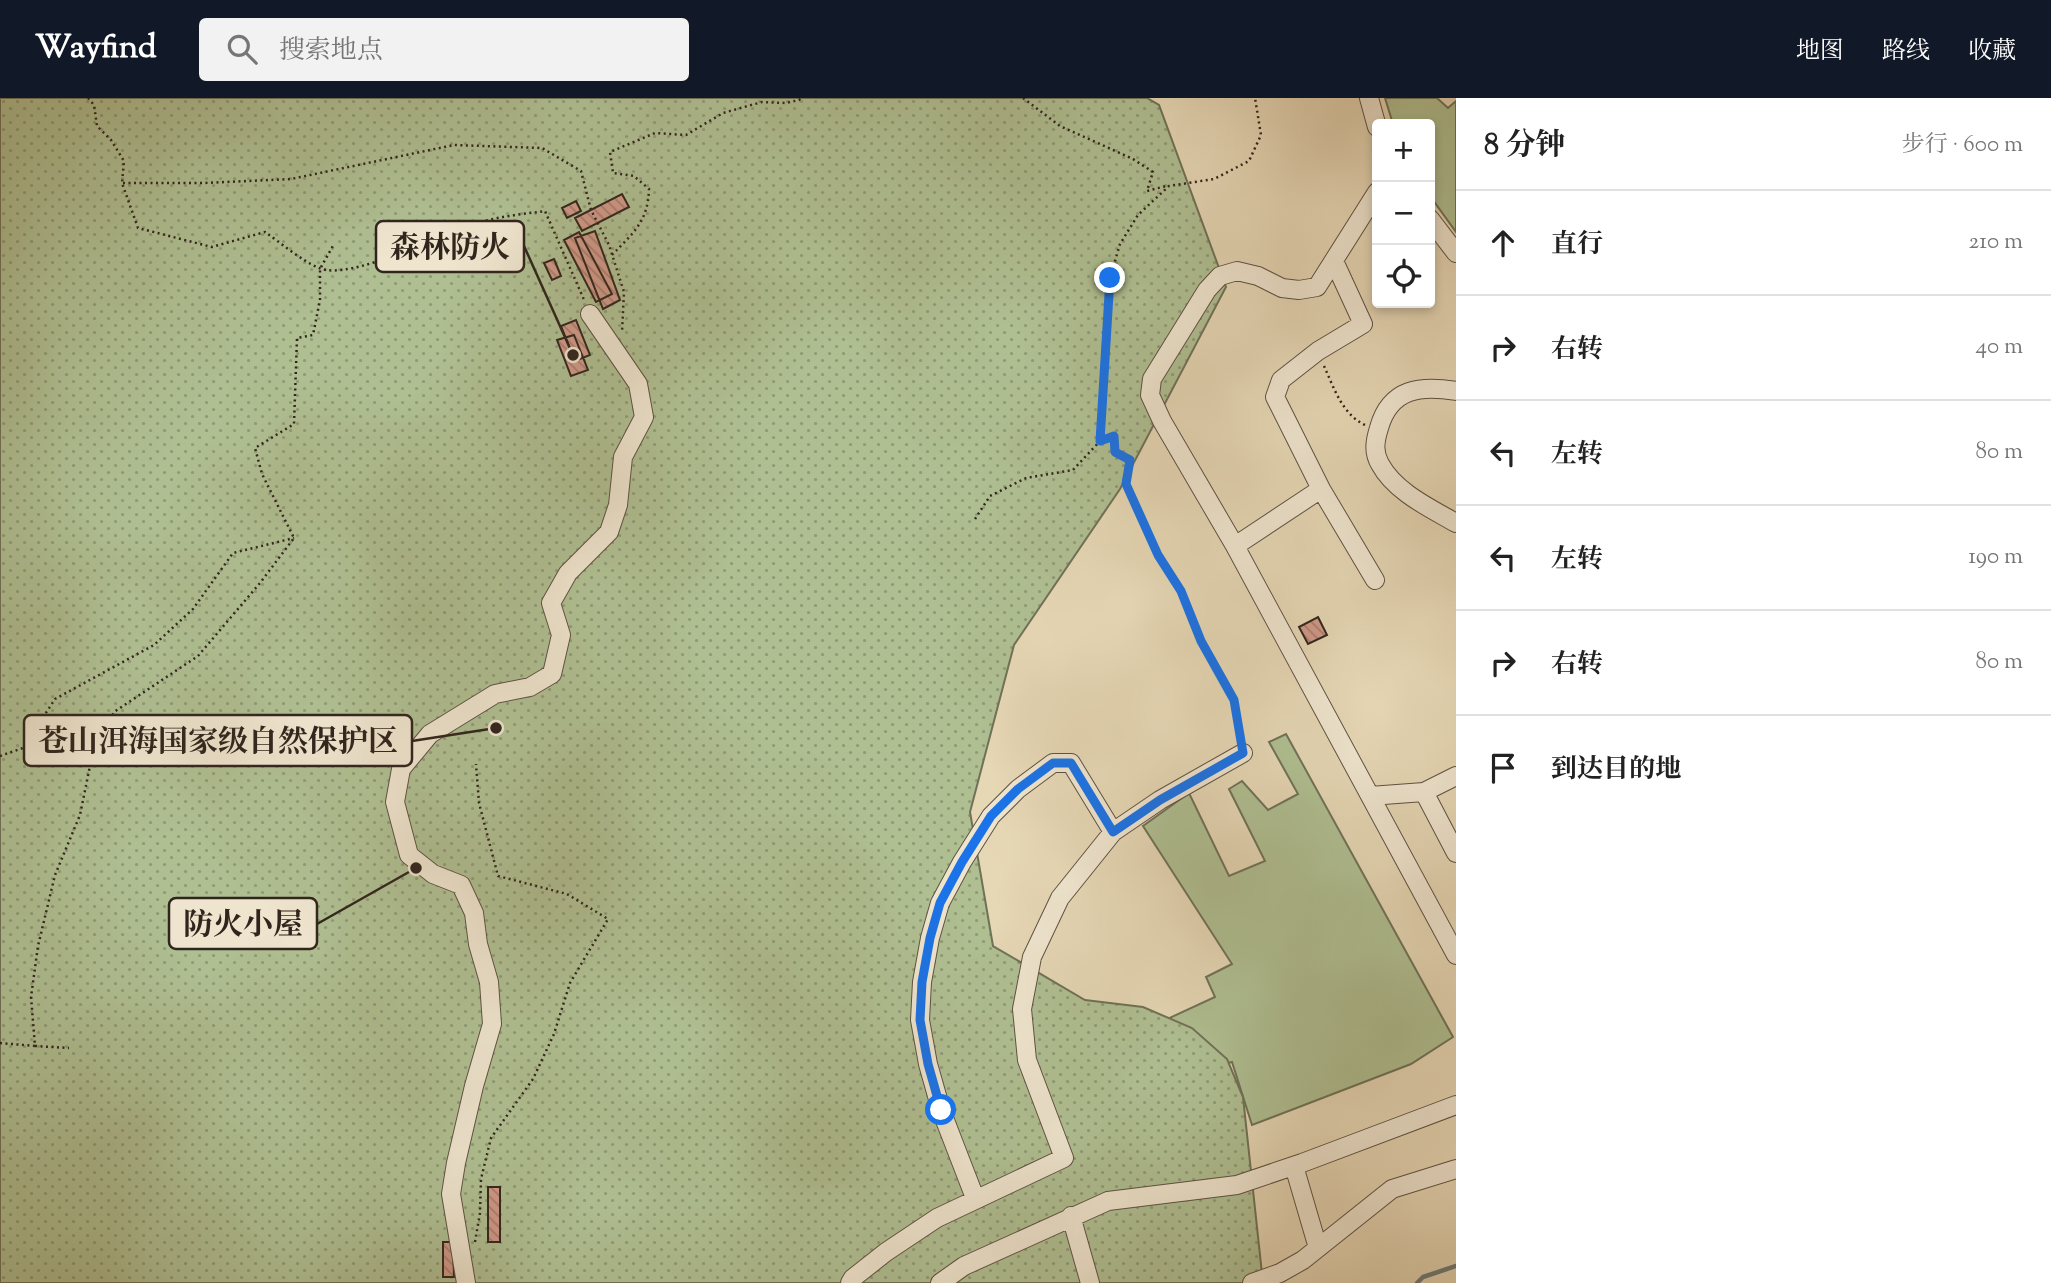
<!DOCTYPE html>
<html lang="zh">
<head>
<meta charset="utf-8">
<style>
	:root { --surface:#fff; --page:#f2f2f2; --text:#222; --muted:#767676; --line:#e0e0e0; --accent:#111827 }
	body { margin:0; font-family:"Sorts Mill Goudy","Noto Serif SC",serif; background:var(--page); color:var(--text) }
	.controls { position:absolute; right:21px; top:21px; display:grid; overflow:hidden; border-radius:7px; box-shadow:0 4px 10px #0003 }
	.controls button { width:63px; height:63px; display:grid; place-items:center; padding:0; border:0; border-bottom:2px solid var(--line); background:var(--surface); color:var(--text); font:35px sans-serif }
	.stop { position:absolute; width:21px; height:21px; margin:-16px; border:5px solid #1a73e8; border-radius:50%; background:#fff }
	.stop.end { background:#1a73e8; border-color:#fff; box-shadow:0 2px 7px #0008 }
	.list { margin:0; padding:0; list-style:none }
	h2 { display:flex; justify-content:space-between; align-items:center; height:91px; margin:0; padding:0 28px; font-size:30px }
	h2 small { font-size:23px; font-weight:400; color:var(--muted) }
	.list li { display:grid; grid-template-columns:46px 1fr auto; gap:21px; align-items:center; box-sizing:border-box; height:105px; padding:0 28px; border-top:2px solid var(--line) }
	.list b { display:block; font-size:26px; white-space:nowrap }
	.list em { font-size:23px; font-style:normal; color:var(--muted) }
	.icon { flex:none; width:38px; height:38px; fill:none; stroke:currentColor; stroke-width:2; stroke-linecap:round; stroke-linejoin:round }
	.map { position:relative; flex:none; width:1456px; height:1185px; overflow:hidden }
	header { display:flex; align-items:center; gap:42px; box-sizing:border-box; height:98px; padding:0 35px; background:var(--accent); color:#fff }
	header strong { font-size:33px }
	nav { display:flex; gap:38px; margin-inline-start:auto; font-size:24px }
	.search { width:490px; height:63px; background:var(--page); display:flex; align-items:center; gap:18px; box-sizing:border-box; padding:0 24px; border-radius:7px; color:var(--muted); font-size:26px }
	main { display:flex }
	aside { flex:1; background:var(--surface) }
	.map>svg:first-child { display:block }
	.grass { fill:#afbf92; stroke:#707258; stroke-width:2 }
	.park { fill:url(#park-dots); stroke:#707258; stroke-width:2 }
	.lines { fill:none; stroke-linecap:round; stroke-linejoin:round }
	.stream { stroke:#6e7d79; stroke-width:4.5 }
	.building { fill:url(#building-back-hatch); stroke:#30251d; stroke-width:2 }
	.minor-casing { stroke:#5e5243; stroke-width:20 }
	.path { stroke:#30251d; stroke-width:2.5; stroke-dasharray:2 3.5; stroke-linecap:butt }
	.minor { stroke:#efe5cf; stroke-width:18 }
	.route { stroke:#1a73e8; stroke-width:9 }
	.leader { fill:none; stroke:#30251d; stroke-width:2.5 }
	.callout-dot { fill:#30251d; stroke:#efe5cf; stroke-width:2.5 }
	.callout { fill:#efe5cf; stroke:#30251d; stroke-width:2.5 }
	.callout-label { font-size:30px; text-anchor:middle; font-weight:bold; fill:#30251d }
</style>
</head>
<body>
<header>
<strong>Wayfind</strong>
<div class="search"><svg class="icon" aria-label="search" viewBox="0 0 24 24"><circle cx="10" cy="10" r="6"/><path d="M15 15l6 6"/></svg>搜索地点</div>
<nav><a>地图</a><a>路线</a><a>收藏</a></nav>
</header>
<main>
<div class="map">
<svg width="1456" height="1185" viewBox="0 0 1456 1185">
	<defs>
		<pattern id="park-dots" width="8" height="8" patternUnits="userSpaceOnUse" patternTransform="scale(1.75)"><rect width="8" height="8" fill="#afbf92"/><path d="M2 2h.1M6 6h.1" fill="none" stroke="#8f9b77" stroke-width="1.8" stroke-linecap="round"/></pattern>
		<pattern id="building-back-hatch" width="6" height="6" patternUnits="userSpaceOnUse" patternTransform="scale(1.75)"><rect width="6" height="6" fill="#d19a89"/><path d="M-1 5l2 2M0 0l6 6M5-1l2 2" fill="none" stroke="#aa7d6f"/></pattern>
	</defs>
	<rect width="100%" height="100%" fill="#e6d7b5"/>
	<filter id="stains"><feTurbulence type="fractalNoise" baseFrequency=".00286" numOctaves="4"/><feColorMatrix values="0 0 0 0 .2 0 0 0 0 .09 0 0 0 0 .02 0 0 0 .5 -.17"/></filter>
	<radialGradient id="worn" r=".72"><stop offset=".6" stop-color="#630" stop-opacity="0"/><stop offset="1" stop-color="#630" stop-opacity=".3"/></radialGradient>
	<path class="grass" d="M1385,0H1437L1448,10L1456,3V134L1430,98V26H1393Z
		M1286,636L1453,939L1411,966L1252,1027L1232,964L1152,985L1137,935L1215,899L1206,879L1232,866L1143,728L1189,695L1229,778L1265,763L1229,691L1242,683L1268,712L1298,696L1269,644Z"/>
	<path class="park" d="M0,0H1147L1159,7L1226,189L1120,391L1014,547L970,714L993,848L1085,902L1143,909L1192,930L1227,961L1243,999L1263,1185H0Z"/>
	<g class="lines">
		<path class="stream" d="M1417,1185L1423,1179L1456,1168"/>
	</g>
	<path class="building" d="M622,96L629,109L582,133L575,120Z
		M576,103L581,113L567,120L562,110Z
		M595,133L620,202L603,211L575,140Z
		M579,134L612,196L596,204L564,142Z
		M554,161L561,178L552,182L544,165Z
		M576,222L590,257L575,263L561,228Z
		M574,237L588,272L571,278L557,242Z
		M1318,519L1327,537L1308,546L1299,529Z
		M488,1089H500V1144H488Z
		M443,1144H453L454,1179H443Z"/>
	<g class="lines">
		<defs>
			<path id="minor" d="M1369,0L1377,29
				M1377,94L1317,189L1299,192L1282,190L1258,178L1237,173L1220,178L1207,192L1152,281L1150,297L1162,323L1235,448L1456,857
				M1430,121L1456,155
				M1456,293C1421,287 1390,290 1379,330C1375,343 1373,354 1380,366C1395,394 1430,410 1456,425
				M1321,391L1375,482
				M1235,448L1321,391L1275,299L1281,282L1318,253L1363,226L1334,163
				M1424,694L1456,755
				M1370,698L1424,694L1456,678
				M1294,1068L1318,1150
				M975,1100L941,1012L928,966L920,922L922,884L930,840L940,805L962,764L991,718L1018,691L1053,665H1071L1113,734
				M1071,1118L1090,1185
				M466,1185L451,1096L456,1065L474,988L492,926L489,884L478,846L474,815L461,787L433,776L409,757L395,704L401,671L430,636L495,596L530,589L552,576L561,537L551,505L568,475L609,434L618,407L623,359L644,319L638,286L590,216
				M850,1185L853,1180L886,1154L937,1120L1064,1060L1027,962L1022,911L1032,859L1060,800L1113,734L1160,702L1243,655
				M940,1185L964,1168L1108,1103L1237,1087L1302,1065L1456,1007
				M1252,1185L1280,1175L1303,1162L1392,1091L1456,1071"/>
		</defs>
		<use href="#minor" class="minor-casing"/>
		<path class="path" d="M88,0L94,7L97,28L111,42L124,63L122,85L138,130L212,149L265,134C281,145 302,163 319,170C350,184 446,134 481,124C502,118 524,116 545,113L585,204
			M1023,0L1060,28L1133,61L1153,74L1147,93L1166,88
			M123,85H204L291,81L454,47L542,50L581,73L591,112L609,147L624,194L622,234
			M612,157C633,135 648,124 649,91L634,78L613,75L610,54L655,35L686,37L723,15L762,4L786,5L799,2L801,0
			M1324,268C1334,290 1342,316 1365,327
			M1101,343L1114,338L1115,354L1130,362L1126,386L1158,457L1181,493L1201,543L1234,602L1240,642
			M975,421L990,398L1026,380L1073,372L1100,343L1110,180L1120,146L1138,117L1169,88L1214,81L1249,63L1261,37L1255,0
			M0,658L23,650L55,601L154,547L193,511L233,455L294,440
			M0,945L35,948L31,899L38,848L55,777L80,717L91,663L114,614L198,558L260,485L294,440L262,376L255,350L294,326L297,240L313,237L320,202V171L334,146
			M35,948L69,950
			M475,1144L480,1115L481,1081L491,1040L533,981L554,936L570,885L608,821L567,796L498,778L479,705L476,666"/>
		<use href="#minor" class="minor"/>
	</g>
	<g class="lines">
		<path class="route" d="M941,1012L928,966L920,922L922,884L930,840L940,805L962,764L991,718L1018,691L1053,665H1071L1113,734L1160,702L1243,655L1234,602L1201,543L1181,493L1158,457L1126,386L1130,362L1115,354L1114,338L1100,343L1110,180"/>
	</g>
	<path class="leader" d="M573 257L524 148M496 630L412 643M416 770L317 826"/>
	<g class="callout-dot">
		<circle cx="573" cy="257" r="7"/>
		<circle cx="496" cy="630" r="7"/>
		<circle cx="416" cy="770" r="7"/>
	</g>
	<g class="callout">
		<rect x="376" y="123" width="148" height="51" rx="7"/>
		<rect x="24" y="617" width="388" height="51" rx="7"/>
		<rect x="169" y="800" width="148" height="51" rx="7"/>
	</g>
	<g class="callout-label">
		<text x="450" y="159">森林防火</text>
		<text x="218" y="653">苍山洱海国家级自然保护区</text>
		<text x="243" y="836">防火小屋</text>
	</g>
	<rect width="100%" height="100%" filter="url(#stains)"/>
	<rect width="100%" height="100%" fill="url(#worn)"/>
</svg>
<div class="controls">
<button>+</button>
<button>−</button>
<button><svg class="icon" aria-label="locate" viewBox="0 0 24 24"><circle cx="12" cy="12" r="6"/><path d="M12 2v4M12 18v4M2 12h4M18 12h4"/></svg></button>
</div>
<div class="stop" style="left:941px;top:1012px"></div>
<div class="stop end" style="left:1110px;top:180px"></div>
</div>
<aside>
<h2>8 分钟<small>步行 · 600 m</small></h2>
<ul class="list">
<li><svg class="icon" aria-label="ahead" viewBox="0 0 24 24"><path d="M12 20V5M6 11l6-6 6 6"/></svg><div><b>直行</b></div><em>210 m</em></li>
<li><svg class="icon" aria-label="right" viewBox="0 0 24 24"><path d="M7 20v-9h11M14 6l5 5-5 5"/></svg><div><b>右转</b></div><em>40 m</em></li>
<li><svg class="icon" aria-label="left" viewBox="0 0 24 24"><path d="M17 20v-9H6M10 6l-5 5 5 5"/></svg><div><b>左转</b></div><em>80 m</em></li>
<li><svg class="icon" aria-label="left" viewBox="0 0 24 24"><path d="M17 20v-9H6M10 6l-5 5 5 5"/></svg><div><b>左转</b></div><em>190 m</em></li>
<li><svg class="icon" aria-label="right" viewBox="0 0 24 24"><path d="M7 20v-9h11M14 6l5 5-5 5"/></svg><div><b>右转</b></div><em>80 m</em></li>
<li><svg class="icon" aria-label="arrive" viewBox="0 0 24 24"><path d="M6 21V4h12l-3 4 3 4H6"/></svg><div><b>到达目的地</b></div></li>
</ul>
</aside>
</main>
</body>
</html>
